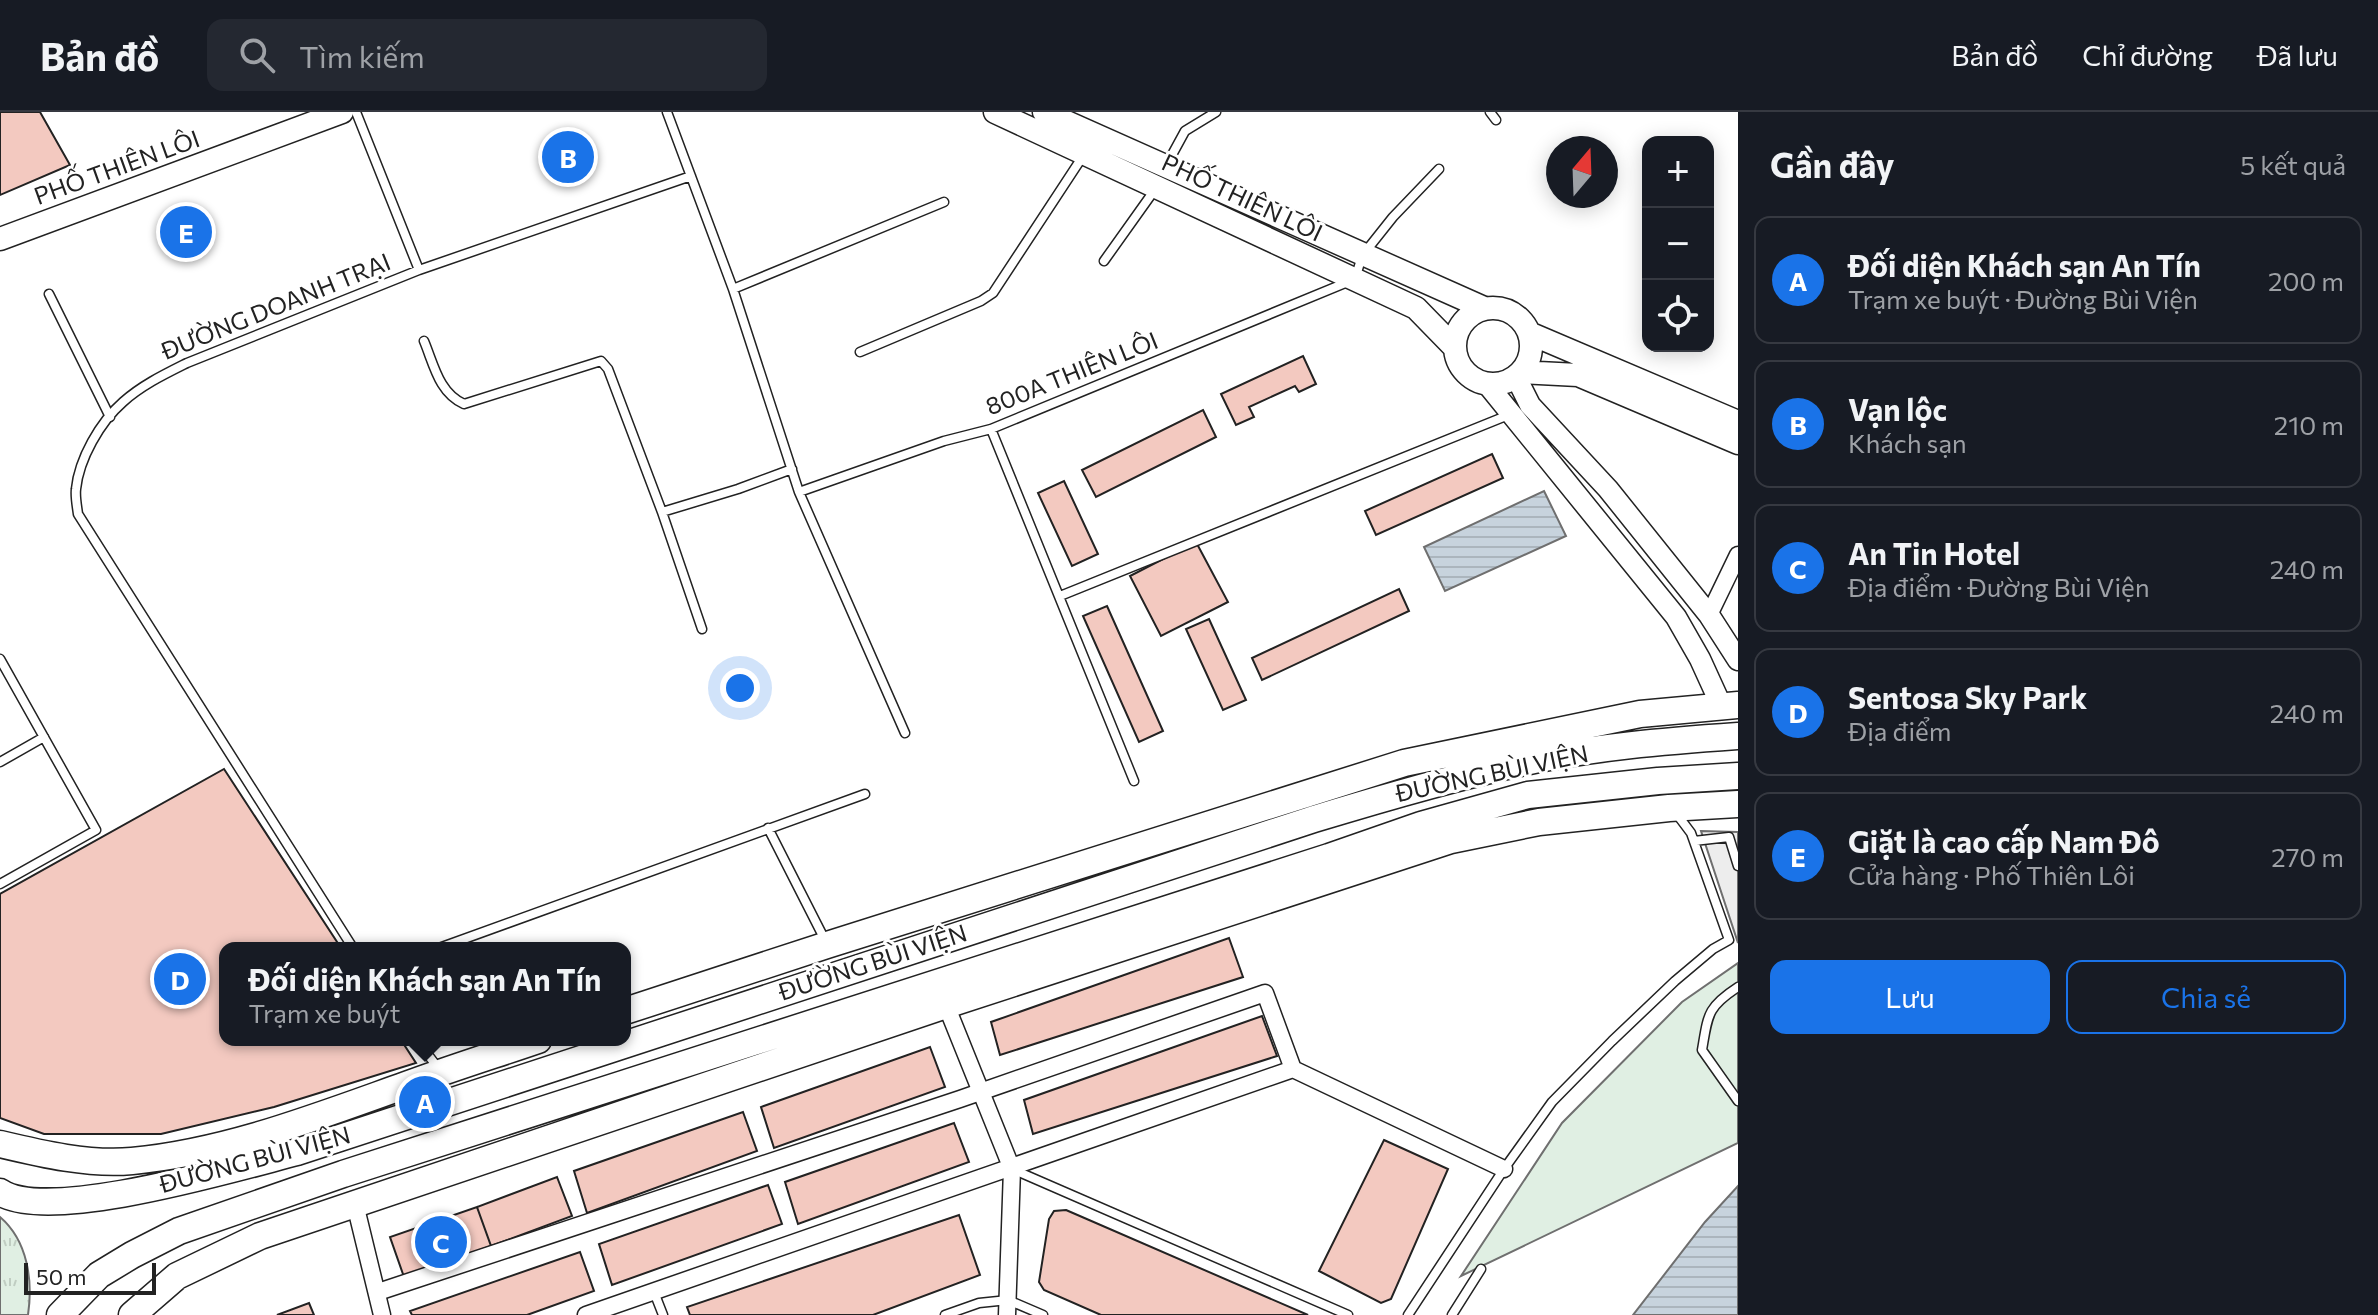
<!DOCTYPE html>
<html lang="vi">
<head>
<meta charset="utf-8">
<style>
	:root { --surface:#171b24; --page:#242831; --text:#f1f3f6; --muted:#9ea1a6; --line:#363941; --accent:#1a73e8 }
	body { margin:0; font-family:Commissioner,sans-serif; background:var(--page); color:var(--text) }
	.controls { position:absolute; right:24px; top:24px; display:grid; overflow:hidden; border-radius:16px; box-shadow:0 4px 20px #0003 }
	.controls button { width:72px; height:72px; display:grid; place-items:center; padding:0; border:0; border-bottom:2px solid var(--line); background:var(--surface); color:var(--text); font:40px sans-serif }
	.compass { position:absolute; left:1546px; top:24px; width:72px; height:72px; border-radius:50%; background:var(--surface); box-shadow:0 4px 20px #0003; rotate:19deg }
	.scale { position:absolute; left:24px; bottom:20px; width:132px; box-sizing:border-box; padding-left:8px; border:4px solid #222; border-top:0; font-size:22px; line-height:28px; white-space:nowrap; color:#222; -webkit-text-stroke:6px #fff; paint-order:stroke }
	.you { position:absolute; left:740px; top:576px; width:28px; height:28px; margin:-20px; border:6px solid #fff; border-radius:50%; background:#1a73e8; box-shadow:0 0 0 12px #1a73e833 }
	.badge { display:grid; place-items:center; width:52px; height:52px; border-radius:50%; background:var(--accent); color:#fff; font-size:26px; font-weight:700 }
	.pin { position:absolute; translate:-50% -50%; border:4px solid #fff; box-shadow:0 2px 8px #0006 }
	.popup { position:absolute; left:219px; top:830px; width:412px; height:104px; box-sizing:border-box; display:grid; place-content:center; border-radius:16px; background:var(--surface); filter:drop-shadow(0 2px 6px #0005); font-size:26px; white-space:nowrap; color:var(--muted) }
	.popup b { font-size:30px; color:var(--text) }
	.popup::after { content:''; position:absolute; left:50%; top:100%; margin-left:-16px; border:16px solid transparent; border-top-color:var(--surface) }
	.list { margin:0; padding:0; list-style:none }
	h2 { display:flex; justify-content:space-between; align-items:center; height:104px; margin:0; padding:0 32px; font-size:34px }
	h2 small { font-size:26px; font-weight:400; color:var(--muted) }
	.list li { display:grid; grid-template-columns:52px 1fr auto; gap:24px; align-items:center; box-sizing:border-box; height:128px; margin:0 16px 16px; padding:0 16px; border:2px solid var(--line); border-radius:16px }
	.list b { display:block; font-size:30px; white-space:nowrap }
	.list p { margin:0; font-size:26px; white-space:nowrap; color:var(--muted) }
	.list em { font-size:26px; font-style:normal; color:var(--muted) }
	.actions { display:flex; gap:16px; padding:24px 32px }
	.actions a { flex:1; padding:18px 0; border:2px solid var(--accent); border-radius:16px; text-align:center; font-size:28px; color:var(--accent) }
	.actions .main { background:var(--accent); color:#fff }
	.icon { flex:none; width:44px; height:44px; fill:none; stroke:currentColor; stroke-width:2; stroke-linecap:round; stroke-linejoin:round }
	.map { position:relative; flex:none; width:1738px; height:1203px; overflow:hidden }
	header { display:flex; align-items:center; gap:48px; box-sizing:border-box; height:112px; padding:0 40px; background:var(--surface); border-bottom:2px solid var(--line) }
	header strong { font-size:38px }
	nav { display:flex; gap:44px; margin-inline-start:auto; font-size:28px }
	.search { width:560px; height:72px; background:var(--page); display:flex; align-items:center; gap:20px; box-sizing:border-box; padding:0 28px; border-radius:16px; color:var(--muted); font-size:30px }
	main { display:flex }
	aside { flex:1; background:var(--surface) }
	.map>svg:first-child { display:block }
	.grass { fill:url(#grass-tufts); stroke:#6f6f6f; stroke-width:2 }
	.green { fill:#e0efe3; stroke:#6f6f6f; stroke-width:2 }
	.parking { fill:#ededed; stroke:#6f6f6f; stroke-width:2 }
	.water { fill:url(#water-rules); stroke:#6f6f6f; stroke-width:2 }
	.building { fill:#f3c9c0; stroke:#222; stroke-width:2 }
	.lines { fill:none; stroke-linecap:round; stroke-linejoin:round }
	.service-casing { stroke:#222; stroke-width:11 }
	.minor-casing { stroke:#222; stroke-width:19 }
	.tertiary-casing { stroke:#222; stroke-width:23 }
	.secondary-casing { stroke:#222; stroke-width:25 }
	.primary-casing { stroke:#222; stroke-width:29 }
	.service { stroke:#fff; stroke-width:8 }
	.minor { stroke:#fff; stroke-width:16 }
	.tertiary { stroke:#fff; stroke-width:20 }
	.secondary { stroke:#fff; stroke-width:22 }
	.primary { stroke:#fff; stroke-width:26 }
	.labels { text-anchor:middle; stroke-width:6; stroke-linejoin:round; paint-order:stroke }
	.street-label { font-size:24px; fill:#222; stroke:#fff }
</style>
</head>
<body>
<header>
<strong>Bản đồ</strong>
<div class="search"><svg class="icon" aria-label="search" viewBox="0 0 24 24"><circle cx="10" cy="10" r="6"/><path d="M15 15l6 6"/></svg>Tìm kiếm</div>
<nav><a>Bản đồ</a><a>Chỉ đường</a><a>Đã lưu</a></nav>
</header>
<main>
<div class="map">
<svg width="1738" height="1203" viewBox="0 0 1738 1203">
	<defs>
		<pattern id="grass-tufts" width="24" height="20" patternUnits="userSpaceOnUse" patternTransform="scale(2)"><rect width="24" height="20" fill="#e0efe3"/><path d="M3 7l-1-3M5 7V3M7 7l1-3M15 17l-1-3M17 17v-4M19 17l1-3" fill="none" stroke="#c0cdc2"/></pattern>
		<pattern id="water-rules" width="6" height="5" patternUnits="userSpaceOnUse" patternTransform="scale(2)"><rect width="6" height="5" fill="#c7d3dd"/><path d="M0 2.5h6" fill="none" stroke="#abb5bd"/></pattern>
	</defs>
	<rect width="100%" height="100%" fill="#fff"/>
	<path class="grass" d="M0,1105C28,1129 33,1169 28,1203H0Z"/>
	<path class="green" d="M1738,851V1031L1461,1164L1562,1011L1682,890Z"/>
	<path class="parking" d="M1701,719L1738,720V831Z"/>
	<path class="water" d="M1544,379L1566,424L1445,479L1424,435Z
		M1738,1074V1203H1633L1705,1110Z"/>
	<path class="building" d="M0,0H40L70,53L0,83Z
		M1303,244L1316,272L1299,280L1295,274L1249,295L1254,305L1236,313L1221,282Z
		M1203,298L1216,325L1096,385L1082,358Z
		M1492,342L1503,366L1376,423L1365,399Z
		M1064,369L1098,442L1072,454L1038,381Z
		M1196,430L1228,490L1161,524L1130,464Z
		M1399,477L1409,499L1262,568L1252,546Z
		M1107,494L1163,619L1139,630L1083,504Z
		M1209,507L1246,588L1223,598L1186,517Z
		M224,657L341,836H225V928H401L416,951L274,995L161,1022H44L0,1006V782Z
		M1229,826L1243,865L1000,943L991,910Z
		M1262,904L1277,944L1033,1022L1024,988Z
		M930,935L945,975L774,1036L761,995Z
		M743,1000L757,1039L587,1101L574,1059Z
		M954,1011L969,1050L798,1112L785,1070Z
		M1384,1028L1448,1057L1391,1187L1381,1191L1319,1159Z
		M557,1065L572,1104L491,1134L477,1095Z
		M768,1073L782,1112L612,1173L599,1132Z
		M477,1095L491,1134L404,1165L390,1125Z
		M1066,1098L1308,1203H1101L1044,1178L1039,1170L1049,1107L1054,1099Z
		M959,1103L980,1163L873,1203H690L687,1195Z
		M580,1140L594,1179L527,1203H412L410,1199Z
		M309,1191L314,1203H277Z"/>
	<g class="lines">
		<defs>
			<path id="service" d="M356,0L419,158
				M667,0L733,177L799,380L905,621
				M1490,0L1496,8
				M1167,52L1185,19L1216,0
				M1104,149L1156,76
				M733,177L944,90
				M49,182L110,305
				M424,229C434,253 439,281 464,292L601,249L608,257L662,400L702,517
				M860,240L981,189L993,181L1083,44
				M991,317L1134,669
				M799,380L944,329L991,317L1355,167L1362,144L1393,105L1439,57
				M662,400L738,377L792,357
				M1060,484L1511,302
				M0,547L96,718L0,772
				M0,650L44,625
				M768,716L826,830
				M1694,729L1729,725L1738,754
				M353,836L78,402C77,394 75,385 76,377C79,347 100,310 123,290C142,273 165,262 187,251L419,158L691,64
				M439,836L865,682
				M1738,875C1707,895 1708,903 1702,938L1738,989
				M417,928L438,956
				M1012,1057L1348,1203
				M654,1180L663,1203
				M945,1203L979,1191L1008,1188L1043,1203
				M1408,1203L1504,1057L1552,990L1612,929L1675,869L1713,837L1729,828L1691,721L1676,701
				M1452,1203L1481,1157"/>
			<path id="minor" d="M1709,503L1738,443
				M946,893L1012,1057L1007,1203
				M355,1092L382,1203
				M378,1180L960,987L1265,881L1293,957
				M586,1203L1293,957L1504,1057"/>
			<path id="tertiary" d="M1516,265L1530,293L1608,377L1709,503L1738,548
				M1487,272L1676,505L1700,547L1721,593"/>
			<path id="secondary" d="M995,0L1416,196L1454,235
				M1044,0L1484,196
				M0,127L342,0
				M1455 234a38 38 0 1 1 76 0a38 38 0 1 1-76 0Z
				M1529,221L1738,310
				M1521,260L1578,263L1738,331"/>
			<path id="primary" d="M625,899L827,833L1404,651L1640,602L1738,593
				M0,1032C42,1042 89,1053 132,1049C227,1040 316,1005 406,973C449,957 494,943 538,928
				M0,1080C48,1112 238,1055 297,1040L1314,707C1383,686 1451,666 1520,651C1592,635 1666,629 1738,624
				M60,1203L99,1163L132,1143L179,1119L343,1062L1329,745L1421,713L1528,683L1658,669L1738,664
				M132,1203L177,1164L260,1124L946,893L1451,728L1539,710L1669,696L1738,692"/>
		</defs>
		<use href="#service" class="service-casing"/>
		<use href="#minor" class="minor-casing"/>
		<use href="#tertiary" class="tertiary-casing"/>
		<use href="#secondary" class="secondary-casing"/>
		<use href="#primary" class="primary-casing"/>
		<use href="#service" class="service"/>
		<use href="#minor" class="minor"/>
		<use href="#tertiary" class="tertiary"/>
		<use href="#secondary" class="secondary"/>
		<use href="#primary" class="primary"/>
	</g>
	<g class="labels">
		<g class="street-label">
			<text transform="translate(117 56) rotate(-20)" y="8">PHỐ THIÊN LÔI</text>
			<text transform="translate(1242 86) rotate(25)" y="8">PHỐ THIÊN LÔI</text>
			<text transform="translate(276 195) rotate(-22)" y="8">ĐƯỜNG DOANH TRẠI</text>
			<text transform="translate(1072 262) rotate(-22)" y="8">800A THIÊN LÔI</text>
			<text transform="translate(1492 662) rotate(-12)" y="8">ĐƯỜNG BÙI VIỆN</text>
			<text transform="translate(873 851) rotate(-18)" y="8">ĐƯỜNG BÙI VIỆN</text>
			<text transform="translate(255 1048) rotate(-15)" y="8">ĐƯỜNG BÙI VIỆN</text>
		</g>
	</g>
</svg>
<div class="controls">
<button>+</button>
<button>−</button>
<button><svg class="icon" aria-label="locate" viewBox="0 0 24 24"><circle cx="12" cy="12" r="6"/><path d="M12 2v4M12 18v4M2 12h4M18 12h4"/></svg></button>
</div>
<svg class="compass" viewBox="-18 -18 36 36"><path d="M0-13l5 13h-10z" fill="#e53935"/><path d="M0 13l5-13h-10z" fill="#9ea1a6"/></svg>
<div class="scale">50 m</div>
<div class="you"></div>
<div class="pin badge" style="left:425px;top:990px">A</div>
<div class="popup"><b>Đối diện Khách sạn An Tín</b>Trạm xe buýt</div>
<div class="pin badge" style="left:568px;top:45px">B</div>
<div class="pin badge" style="left:441px;top:1130px">C</div>
<div class="pin badge" style="left:180px;top:867px">D</div>
<div class="pin badge" style="left:186px;top:120px">E</div>
</div>
<aside>
<h2>Gần đây<small>5 kết quả</small></h2>
<ul class="list">
<li><span class="badge">A</span><div><b>Đối diện Khách sạn An Tín</b><p>Trạm xe buýt · Đường Bùi Viện</p></div><em>200 m</em></li>
<li><span class="badge">B</span><div><b>Vạn lộc</b><p>Khách sạn</p></div><em>210 m</em></li>
<li><span class="badge">C</span><div><b>An Tin Hotel</b><p>Địa điểm · Đường Bùi Viện</p></div><em>240 m</em></li>
<li><span class="badge">D</span><div><b>Sentosa Sky Park</b><p>Địa điểm</p></div><em>240 m</em></li>
<li><span class="badge">E</span><div><b>Giặt là cao cấp Nam Đô</b><p>Cửa hàng · Phố Thiên Lôi</p></div><em>270 m</em></li>
</ul>
<div class="actions"><a class="main">Lưu</a><a>Chia sẻ</a></div>
</aside>
</main>
</body>
</html>
